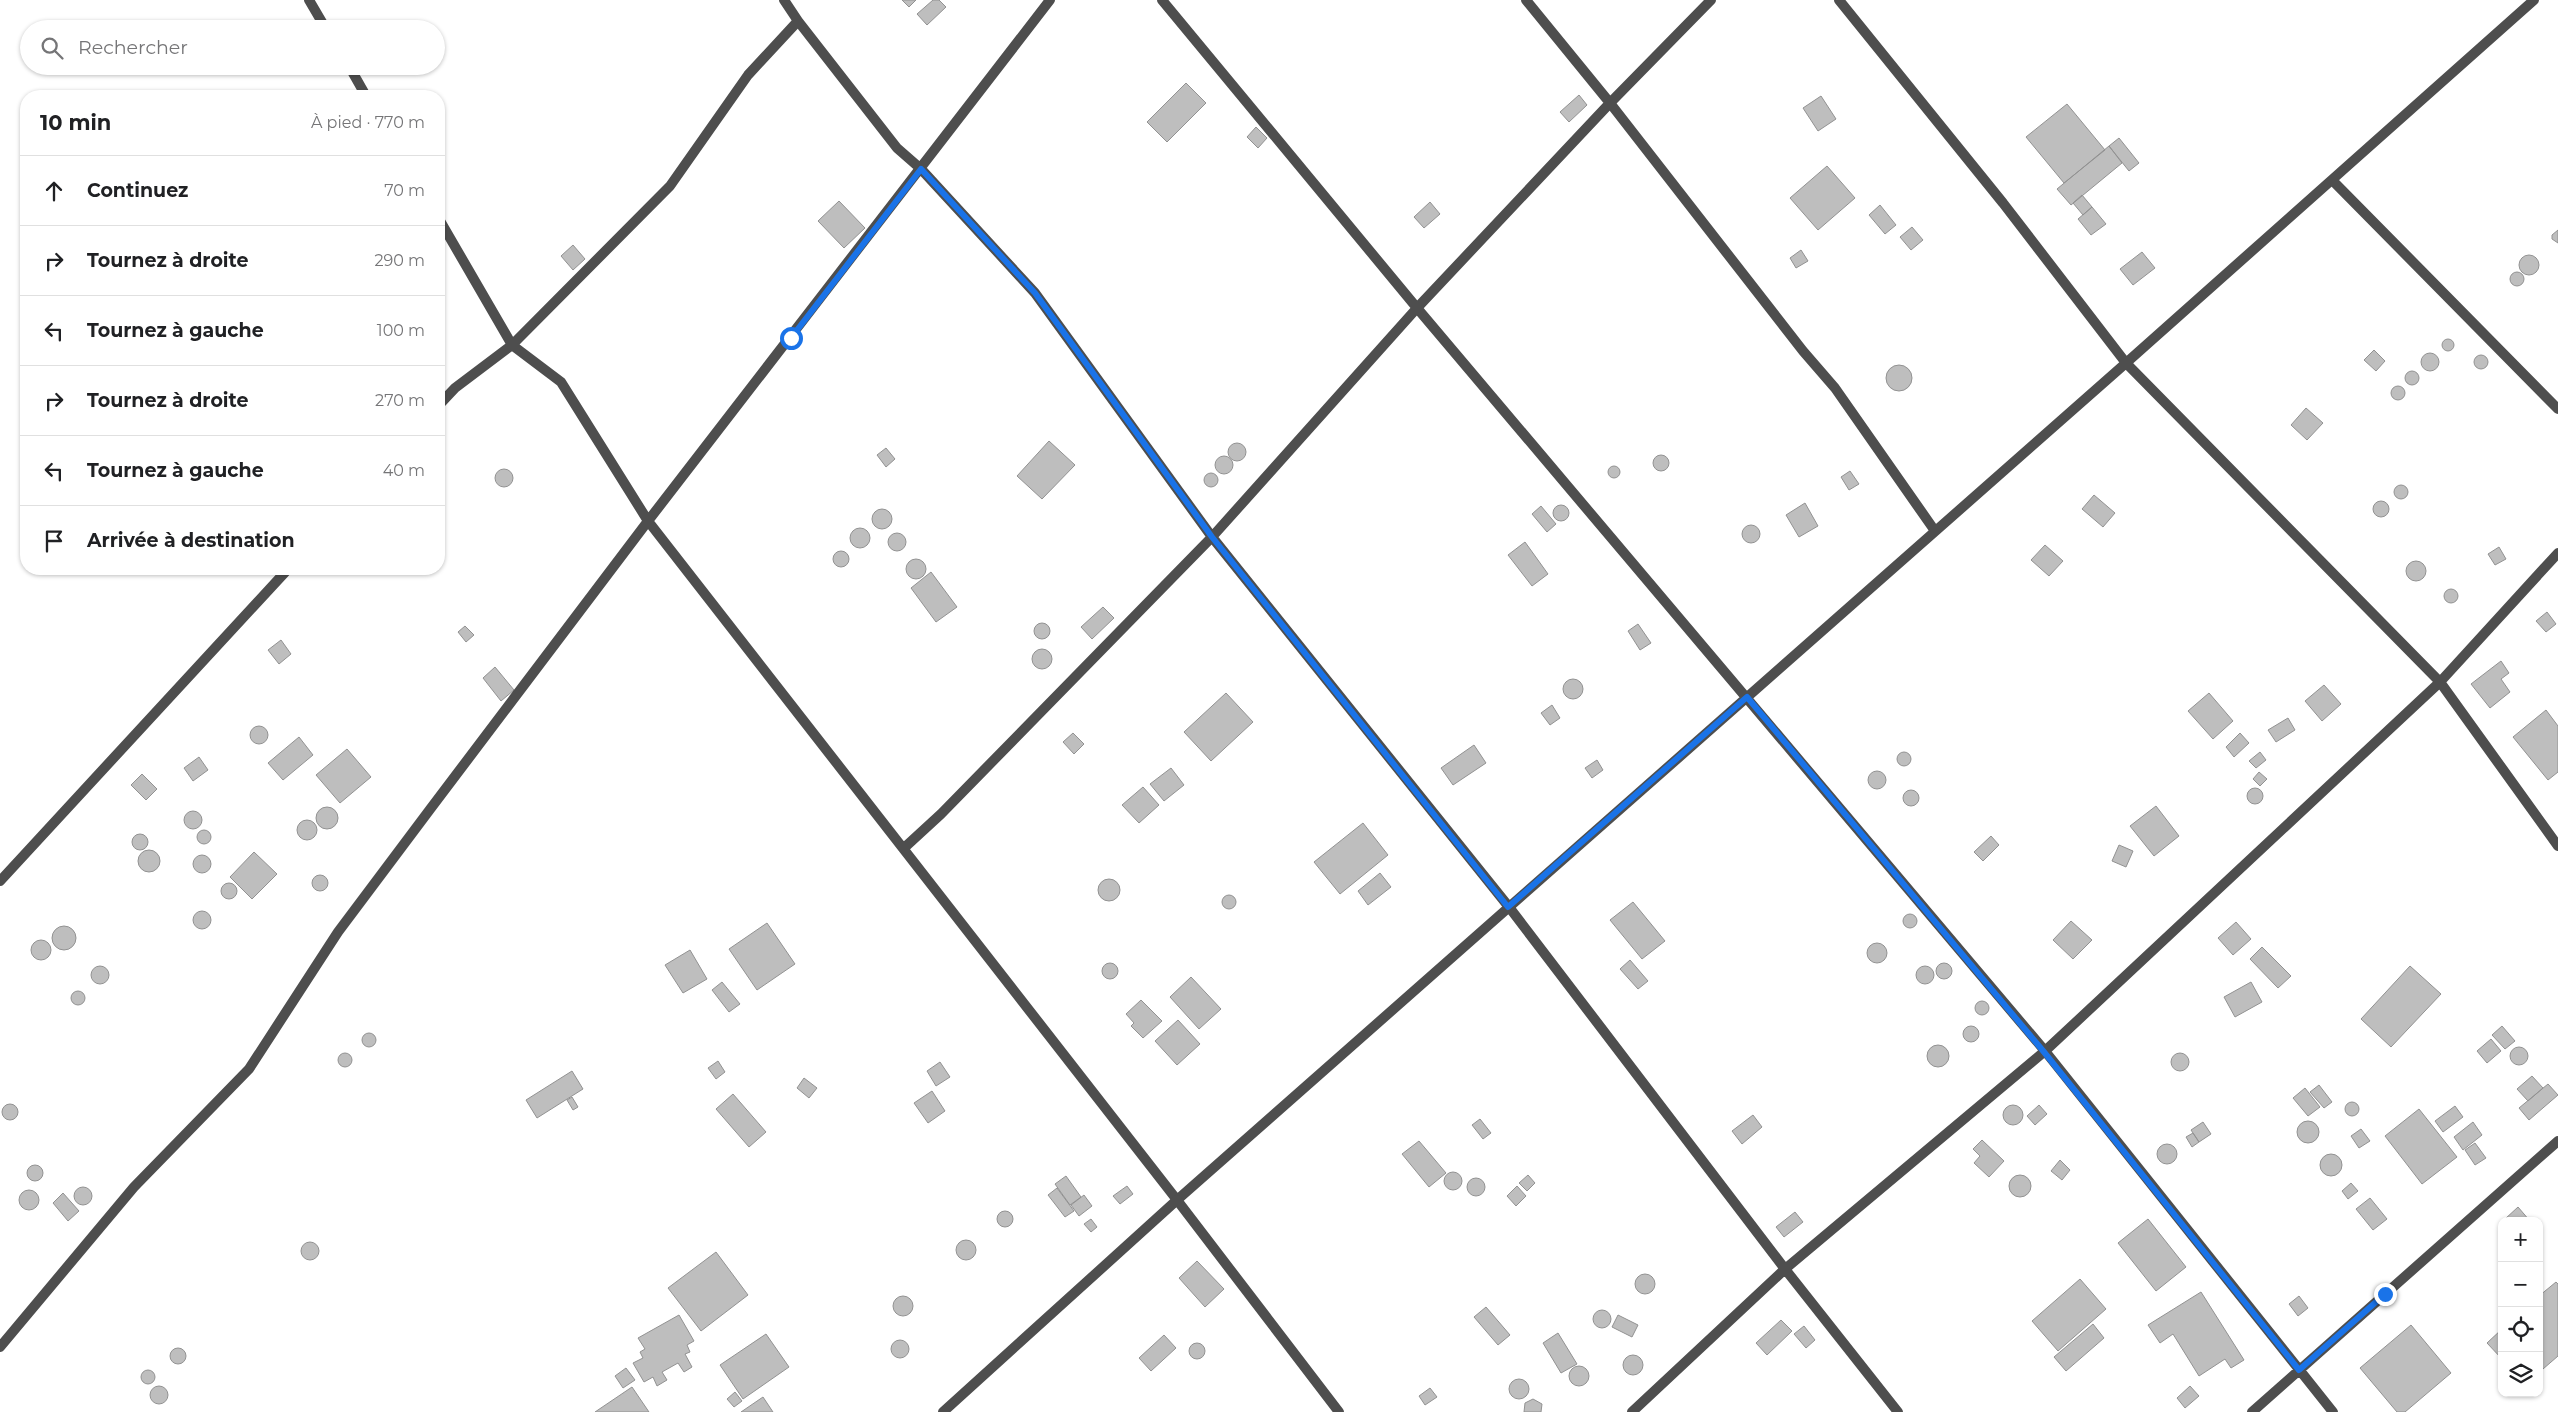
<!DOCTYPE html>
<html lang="fr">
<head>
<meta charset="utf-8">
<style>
	:root { --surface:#fff; --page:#f2f2f2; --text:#202124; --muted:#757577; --line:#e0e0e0 }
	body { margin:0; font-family:Montserrat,sans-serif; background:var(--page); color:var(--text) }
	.controls { position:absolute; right:15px; bottom:15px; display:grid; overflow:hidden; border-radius:10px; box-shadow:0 1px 4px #0004 }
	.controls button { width:45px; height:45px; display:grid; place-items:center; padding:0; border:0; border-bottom:1px solid var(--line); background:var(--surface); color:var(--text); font:25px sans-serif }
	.stop { position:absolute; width:15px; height:15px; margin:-11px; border:4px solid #1a73e8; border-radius:50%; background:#fff }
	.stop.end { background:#1a73e8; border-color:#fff; box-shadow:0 1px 5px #0008 }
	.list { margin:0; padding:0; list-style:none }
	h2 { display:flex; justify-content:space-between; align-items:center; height:65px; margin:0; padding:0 20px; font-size:21px }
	h2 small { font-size:16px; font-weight:400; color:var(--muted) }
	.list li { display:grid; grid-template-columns:32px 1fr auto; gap:15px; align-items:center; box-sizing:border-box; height:70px; padding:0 20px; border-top:1px solid var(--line) }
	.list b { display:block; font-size:19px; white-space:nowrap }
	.list em { font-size:16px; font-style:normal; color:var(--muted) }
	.icon { flex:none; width:28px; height:28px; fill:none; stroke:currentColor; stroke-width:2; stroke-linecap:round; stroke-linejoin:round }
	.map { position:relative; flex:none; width:2558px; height:1412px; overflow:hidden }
	.search { position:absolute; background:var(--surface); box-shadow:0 1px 4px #0004; left:20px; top:20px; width:425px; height:55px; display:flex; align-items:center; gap:12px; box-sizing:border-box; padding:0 18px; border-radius:28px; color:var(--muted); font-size:19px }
	.panel { position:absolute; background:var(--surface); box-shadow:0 1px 4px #0004; left:20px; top:90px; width:425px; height:485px; border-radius:20px }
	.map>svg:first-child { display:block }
	.building { fill:#bebebe; stroke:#929292 }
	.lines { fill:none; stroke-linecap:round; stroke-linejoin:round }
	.minor { stroke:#4e4e4e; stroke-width:10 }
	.tertiary { stroke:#4e4e4e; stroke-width:10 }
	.route { stroke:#1a73e8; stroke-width:6 }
</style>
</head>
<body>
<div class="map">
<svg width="2558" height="1412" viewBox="0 0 2558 1412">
	<rect width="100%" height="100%" fill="#fff"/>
	<path class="building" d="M902,0H916L909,7Z
		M933,0H939L946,7L927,25L917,14Z
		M1186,83L1206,103L1167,142L1147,122Z
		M1579,95L1587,105L1569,122L1560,112Z
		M1821,96L1836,119L1818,131L1803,108Z
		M2067,104L2105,150L2064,183L2026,137Z
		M1256,127L1267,138L1258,148L1247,137Z
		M2119,138L2139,163L2129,171L2109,146Z
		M2109,146L2122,163L2071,205L2057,189Z
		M1827,166L1855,198L1818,230L1790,198Z
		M2082,195L2092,207L2083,215L2073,203Z
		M839,201L865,228L844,248L818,221Z
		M1430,202L1440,214L1424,228L1414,217Z
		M1880,205L1896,225L1885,234L1869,215Z
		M2092,207L2106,224L2091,235L2078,219Z
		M1912,227L1923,240L1911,250L1900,237Z
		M2558,230V243L2552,239V235Z
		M573,245L585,259L573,270L561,256Z
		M1801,250L1808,261L1796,268L1790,258Z
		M2142,252L2155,268L2133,285L2120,269Z
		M2519 265a10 10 0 1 1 20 0a10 10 0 1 1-20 0Z
		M2510 279a7 7 0 1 1 14 0a7 7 0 1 1-14 0Z
		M2442 345a6 6 0 1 1 12 0a6 6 0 1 1-12 0Z
		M2374,350L2385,361L2376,371L2364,360Z
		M2421 362a9 9 0 1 1 18 0a9 9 0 1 1-18 0Z
		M2474 362a7 7 0 1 1 14 0a7 7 0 1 1-14 0Z
		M1886 378a13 13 0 1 1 26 0a13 13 0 1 1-26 0Z
		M2405 378a7 7 0 1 1 14 0a7 7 0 1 1-14 0Z
		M2391 393a7 7 0 1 1 14 0a7 7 0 1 1-14 0Z
		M2306,408L2323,423L2307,440L2291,425Z
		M1049,441L1075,465L1042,499L1017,476Z
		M1228 452a9 9 0 1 1 18 0a9 9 0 1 1-18 0Z
		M886,448L895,459L886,467L877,455Z
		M1653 463a8 8 0 1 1 16 0a8 8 0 1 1-16 0Z
		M1215 465a9 9 0 1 1 18 0a9 9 0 1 1-18 0Z
		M1608 472a6 6 0 1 1 12 0a6 6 0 1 1-12 0Z
		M495 478a9 9 0 1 1 18 0a9 9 0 1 1-18 0Z
		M1850,471L1859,484L1849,490L1841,477Z
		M1204 480a7 7 0 1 1 14 0a7 7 0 1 1-14 0Z
		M2394 492a7 7 0 1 1 14 0a7 7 0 1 1-14 0Z
		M2094,495L2115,513L2103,527L2082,509Z
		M2373 509a8 8 0 1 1 16 0a8 8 0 1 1-16 0Z
		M1805,503L1818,526L1799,537L1786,515Z
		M1553 513a8 8 0 1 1 16 0a8 8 0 1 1-16 0Z
		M1541,506L1556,524L1547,532L1532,514Z
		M872 519a10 10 0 1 1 20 0a10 10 0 1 1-20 0Z
		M1742 534a9 9 0 1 1 18 0a9 9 0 1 1-18 0Z
		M850 538a10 10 0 1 1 20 0a10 10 0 1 1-20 0Z
		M888 542a9 9 0 1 1 18 0a9 9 0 1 1-18 0Z
		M1525,542L1548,574L1532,586L1508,555Z
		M2045,545L2063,561L2049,576L2031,560Z
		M2499,547L2506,559L2495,565L2488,554Z
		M833 559a8 8 0 1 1 16 0a8 8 0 1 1-16 0Z
		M906 569a10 10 0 1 1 20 0a10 10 0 1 1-20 0Z
		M2406 571a10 10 0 1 1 20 0a10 10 0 1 1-20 0Z
		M931,572L957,607L936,622L911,588Z
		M2444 596a7 7 0 1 1 14 0a7 7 0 1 1-14 0Z
		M1103,607L1114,618L1092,639L1081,627Z
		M2547,612L2556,624L2546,632L2536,621Z
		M1034 631a8 8 0 1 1 16 0a8 8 0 1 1-16 0Z
		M1638,624L1651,643L1640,650L1628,631Z
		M465,626L474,635L466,642L458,632Z
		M281,640L291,654L279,664L268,650Z
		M1032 659a10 10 0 1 1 20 0a10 10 0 1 1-20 0Z
		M2501,661L2509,673L2501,679L2510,692L2490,708L2471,684Z
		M495,667L514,690L501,701L483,678Z
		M1563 689a10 10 0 1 1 20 0a10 10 0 1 1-20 0Z
		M2324,685L2341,704L2322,721L2305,701Z
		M1226,693L1253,722L1211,761L1184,732Z
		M2209,693L2233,721L2213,739L2188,711Z
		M1552,705L1560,718L1550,725L1541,713Z
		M2546,710L2558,726V772L2548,780L2513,737Z
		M2288,718L2295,730L2276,742L2268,730Z
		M250 735a9 9 0 1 1 18 0a9 9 0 1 1-18 0Z
		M1073,733L1084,744L1074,754L1063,742Z
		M2240,733L2249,743L2234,757L2226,747Z
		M299,737L313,755L283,780L268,763Z
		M1474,745L1486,763L1453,785L1441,768Z
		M347,749L371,777L340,803L316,775Z
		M1897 759a7 7 0 1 1 14 0a7 7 0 1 1-14 0Z
		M2260,752L2266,760L2256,768L2249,761Z
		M199,757L208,770L193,781L184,768Z
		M1597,760L1603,770L1592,778L1585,768Z
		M1171,768L1184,785L1164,801L1150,784Z
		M1868 780a9 9 0 1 1 18 0a9 9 0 1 1-18 0Z
		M2259,772L2267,779L2260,786L2253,779Z
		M142,774L157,789L146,800L131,785Z
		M1143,787L1159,805L1139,823L1122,805Z
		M2247 796a8 8 0 1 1 16 0a8 8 0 1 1-16 0Z
		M1903 798a8 8 0 1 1 16 0a8 8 0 1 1-16 0Z
		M2156,806L2179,836L2154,856L2130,826Z
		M316 818a11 11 0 1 1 22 0a11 11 0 1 1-22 0Z
		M184 820a9 9 0 1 1 18 0a9 9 0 1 1-18 0Z
		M297 830a10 10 0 1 1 20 0a10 10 0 1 1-20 0Z
		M1363,823L1388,855L1340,894L1314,862Z
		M197 837a7 7 0 1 1 14 0a7 7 0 1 1-14 0Z
		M132 842a8 8 0 1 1 16 0a8 8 0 1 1-16 0Z
		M1991,836L1999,845L1983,861L1974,852Z
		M2119,845L2133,851L2126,867L2112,861Z
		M138 861a11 11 0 1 1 22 0a11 11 0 1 1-22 0Z
		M254,852L277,874L252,899L230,877Z
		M193 864a9 9 0 1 1 18 0a9 9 0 1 1-18 0Z
		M1380,873L1391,887L1368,905L1358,891Z
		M312 883a8 8 0 1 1 16 0a8 8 0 1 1-16 0Z
		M1098 890a11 11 0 1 1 22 0a11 11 0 1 1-22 0Z
		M221 891a8 8 0 1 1 16 0a8 8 0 1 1-16 0Z
		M1222 902a7 7 0 1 1 14 0a7 7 0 1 1-14 0Z
		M1633,902L1665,941L1642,959L1610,920Z
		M193 920a9 9 0 1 1 18 0a9 9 0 1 1-18 0Z
		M1903 921a7 7 0 1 1 14 0a7 7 0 1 1-14 0Z
		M2071,921L2092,940L2073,959L2053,940Z
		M2236,922L2251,939L2233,955L2218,938Z
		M767,923L795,964L757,990L729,949Z
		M52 938a12 12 0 1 1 24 0a12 12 0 1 1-24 0Z
		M31 950a10 10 0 1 1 20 0a10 10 0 1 1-20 0Z
		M1867 953a10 10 0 1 1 20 0a10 10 0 1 1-20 0Z
		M2262,947L2291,976L2278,988L2250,959Z
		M690,950L707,979L683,993L665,965Z
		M1630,960L1648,981L1638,989L1620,969Z
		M1936 971a8 8 0 1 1 16 0a8 8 0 1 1-16 0Z
		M1102 971a8 8 0 1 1 16 0a8 8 0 1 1-16 0Z
		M1916 975a9 9 0 1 1 18 0a9 9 0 1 1-18 0Z
		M2410,966L2441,994L2391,1047L2361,1019Z
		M91 975a9 9 0 1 1 18 0a9 9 0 1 1-18 0Z
		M1191,977L1221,1009L1199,1029L1170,997Z
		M722,982L740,1004L729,1012L712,990Z
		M2251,982L2262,1002L2235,1017L2224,997Z
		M71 998a7 7 0 1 1 14 0a7 7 0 1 1-14 0Z
		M1141,1000L1162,1021L1143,1038L1131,1026L1134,1023L1126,1014Z
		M1975 1008a7 7 0 1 1 14 0a7 7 0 1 1-14 0Z
		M1178,1020L1200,1044L1177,1065L1155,1041Z
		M1963 1034a8 8 0 1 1 16 0a8 8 0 1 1-16 0Z
		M2502,1026L2515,1041L2505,1049L2492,1035Z
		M362 1040a7 7 0 1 1 14 0a7 7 0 1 1-14 0Z
		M2491,1039L2501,1051L2487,1063L2477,1051Z
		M1927 1056a11 11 0 1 1 22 0a11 11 0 1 1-22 0Z
		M2510 1056a9 9 0 1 1 18 0a9 9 0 1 1-18 0Z
		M2171 1062a9 9 0 1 1 18 0a9 9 0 1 1-18 0Z
		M338 1060a7 7 0 1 1 14 0a7 7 0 1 1-14 0Z
		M718,1061L725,1072L716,1079L708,1068Z
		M940,1062L950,1077L936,1086L927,1071Z
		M572,1071L583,1089L537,1118L526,1100Z
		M2532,1076L2543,1088L2528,1101L2517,1089Z
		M804,1078L817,1088L809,1098L797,1088Z
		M2548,1084L2558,1095L2529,1120L2519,1108Z
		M2319,1085L2332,1102L2324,1108L2310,1092Z
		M2305,1088L2320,1107L2308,1116L2293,1098Z
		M932,1091L945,1111L928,1123L914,1103Z
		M733,1094L766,1132L749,1147L716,1109Z
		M572,1097L578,1107L573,1110L567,1100Z
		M2345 1109a7 7 0 1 1 14 0a7 7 0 1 1-14 0Z
		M2 1112a8 8 0 1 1 16 0a8 8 0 1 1-16 0Z
		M2039,1105L2047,1114L2035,1125L2027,1116Z
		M2003 1115a10 10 0 1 1 20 0a10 10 0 1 1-20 0Z
		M2455,1106L2463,1117L2443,1132L2435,1121Z
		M2419,1109L2457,1157L2422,1184L2385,1136Z
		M1753,1115L1762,1127L1742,1144L1732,1131Z
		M1480,1119L1491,1133L1483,1139L1472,1125Z
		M2297 1132a11 11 0 1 1 22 0a11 11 0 1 1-22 0Z
		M2203,1122L2211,1134L2199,1142L2191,1130Z
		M2473,1122L2482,1135L2463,1150L2454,1137Z
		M2361,1129L2370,1141L2359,1148L2351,1136Z
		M2193,1133L2199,1142L2192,1147L2186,1137Z
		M1982,1140L2004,1161L1989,1177L1974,1163L1980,1156L1973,1149Z
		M1419,1141L1446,1173L1429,1187L1402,1154Z
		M2475,1143L2486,1158L2475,1165L2465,1150Z
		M2157 1154a10 10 0 1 1 20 0a10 10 0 1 1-20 0Z
		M2320 1165a11 11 0 1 1 22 0a11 11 0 1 1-22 0Z
		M2060,1160L2070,1170L2062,1180L2051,1171Z
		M27 1173a8 8 0 1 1 16 0a8 8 0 1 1-16 0Z
		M1444 1181a9 9 0 1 1 18 0a9 9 0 1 1-18 0Z
		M2009 1186a11 11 0 1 1 22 0a11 11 0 1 1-22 0Z
		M1528,1175L1535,1183L1527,1191L1519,1183Z
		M1066,1176L1081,1197L1070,1205L1055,1184Z
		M1467 1187a9 9 0 1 1 18 0a9 9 0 1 1-18 0Z
		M2351,1183L2358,1191L2348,1199L2342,1191Z
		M1127,1186L1133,1194L1120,1204L1113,1196Z
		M1517,1186L1526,1196L1516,1206L1507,1196Z
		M74 1196a9 9 0 1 1 18 0a9 9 0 1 1-18 0Z
		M1057,1188L1074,1211L1065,1217L1048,1195Z
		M19 1200a10 10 0 1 1 20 0a10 10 0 1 1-20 0Z
		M63,1193L79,1211L68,1221L53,1203Z
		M1084,1195L1092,1206L1079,1216L1071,1205Z
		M2370,1198L2387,1219L2373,1230L2356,1209Z
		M2518,1207L2530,1221H2507L2505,1219Z
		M997 1219a8 8 0 1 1 16 0a8 8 0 1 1-16 0Z
		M1795,1212L1803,1222L1784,1237L1776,1227Z
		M1091,1219L1097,1227L1091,1232L1084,1224Z
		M2148,1219L2186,1267L2156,1291L2118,1243Z
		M956 1250a10 10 0 1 1 20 0a10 10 0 1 1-20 0Z
		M301 1251a9 9 0 1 1 18 0a9 9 0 1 1-18 0Z
		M716,1252L748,1295L701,1331L668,1288Z
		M1197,1261L1224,1289L1205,1307L1179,1278Z
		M1635 1284a10 10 0 1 1 20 0a10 10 0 1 1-20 0Z
		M2080,1279L2106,1309L2058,1351L2032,1321Z
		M2556,1282L2558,1284V1356L2543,1369L2539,1364V1296Z
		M2201,1292L2244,1360L2231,1368L2225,1359L2199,1376L2173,1334L2160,1343L2148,1325Z
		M893 1306a10 10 0 1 1 20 0a10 10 0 1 1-20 0Z
		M2299,1296L2308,1308L2298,1316L2289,1304Z
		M1486,1307L1510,1335L1498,1345L1474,1317Z
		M1593 1319a9 9 0 1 1 18 0a9 9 0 1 1-18 0Z
		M679,1315L694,1341L687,1345L690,1352L685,1354L692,1367L684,1372L678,1363L662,1372L667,1380L657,1386L653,1377L644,1382L633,1363L643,1358L640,1352L645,1349L638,1338Z
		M1618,1315L1638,1325L1632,1337L1612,1327Z
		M1781,1320L1792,1331L1767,1355L1756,1343Z
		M2093,1324L2104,1338L2066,1371L2054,1357Z
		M2411,1325L2451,1373L2405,1412H2397L2360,1368Z
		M1804,1326L1815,1340L1806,1348L1794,1334Z
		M2502,1329V1359L2487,1343Z
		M1558,1333L1577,1364L1561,1373L1543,1343Z
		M766,1334L789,1367L743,1399L720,1365Z
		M1164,1335L1176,1348L1151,1371L1139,1358Z
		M891 1349a9 9 0 1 1 18 0a9 9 0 1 1-18 0Z
		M1189 1351a8 8 0 1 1 16 0a8 8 0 1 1-16 0Z
		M170 1356a8 8 0 1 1 16 0a8 8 0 1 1-16 0Z
		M1623 1365a10 10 0 1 1 20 0a10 10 0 1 1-20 0Z
		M1569 1376a10 10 0 1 1 20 0a10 10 0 1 1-20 0Z
		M626,1368L635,1380L623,1388L615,1376Z
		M141 1377a7 7 0 1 1 14 0a7 7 0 1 1-14 0Z
		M1509 1389a10 10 0 1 1 20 0a10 10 0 1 1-20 0Z
		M2190,1386L2199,1396L2185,1408L2177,1398Z
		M150 1395a9 9 0 1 1 18 0a9 9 0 1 1-18 0Z
		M632,1387L649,1412H595Z
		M1430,1388L1437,1397L1425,1405L1419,1396Z
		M735,1392L742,1401L734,1407L727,1399Z
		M763,1397L773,1412H741Z
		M1533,1399L1542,1404L1541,1412H1524L1525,1403Z"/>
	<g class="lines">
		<path class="minor" d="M309,0L326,29
			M784,0L798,21L897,148L921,169L1035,293L1212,537L1509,907L1785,1269L1898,1412
			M1162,0L1417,308L2045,1051L2333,1412
			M1526,0L1610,103L1803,351L1835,388L1935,531
			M1839,0L2003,203L2126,363L2440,682L2558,846
			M349,66L366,96
			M2332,180L2558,409
			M439,219L512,345L561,382L648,521L1177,1200L2126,363L2534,0
			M439,405L455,388L512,345L670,186L748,75L798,21
			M904,848L941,814L1212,537L1417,308L1610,103L1711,0
			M0,881L288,569
			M0,1347L134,1187L249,1069L338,932L431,808L648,521L1050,0
			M1632,1412L1785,1269L2045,1051L2440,682L2558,553
			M2252,1412L2558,1141"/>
		<path class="tertiary" d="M943,1412L1177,1200L1339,1412"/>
	</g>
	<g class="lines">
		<path class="route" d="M791,338L921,169L1035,293L1212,537L1508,907L1747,697L2044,1052L2299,1370L2385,1294"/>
	</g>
</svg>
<div class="controls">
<button>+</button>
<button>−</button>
<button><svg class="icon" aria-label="locate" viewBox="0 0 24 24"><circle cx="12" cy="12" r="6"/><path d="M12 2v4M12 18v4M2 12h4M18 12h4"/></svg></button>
<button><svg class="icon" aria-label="layers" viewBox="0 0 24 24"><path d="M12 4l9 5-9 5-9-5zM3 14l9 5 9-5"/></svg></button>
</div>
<div class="stop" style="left:791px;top:338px"></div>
<div class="stop end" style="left:2385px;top:1294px"></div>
<div class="search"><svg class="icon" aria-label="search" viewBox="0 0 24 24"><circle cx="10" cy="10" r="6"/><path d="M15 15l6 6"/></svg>Rechercher</div>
<section class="panel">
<h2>10 min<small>À pied · 770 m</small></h2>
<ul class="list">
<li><svg class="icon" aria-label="ahead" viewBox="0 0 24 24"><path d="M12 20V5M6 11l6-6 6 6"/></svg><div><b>Continuez</b></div><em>70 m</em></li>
<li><svg class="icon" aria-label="right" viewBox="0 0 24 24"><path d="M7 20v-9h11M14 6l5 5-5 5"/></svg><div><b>Tournez à droite</b></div><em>290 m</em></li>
<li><svg class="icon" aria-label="left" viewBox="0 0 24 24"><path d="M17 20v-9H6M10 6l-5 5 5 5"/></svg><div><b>Tournez à gauche</b></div><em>100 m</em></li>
<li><svg class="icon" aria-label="right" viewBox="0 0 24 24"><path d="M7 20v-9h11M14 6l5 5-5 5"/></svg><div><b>Tournez à droite</b></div><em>270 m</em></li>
<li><svg class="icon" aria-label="left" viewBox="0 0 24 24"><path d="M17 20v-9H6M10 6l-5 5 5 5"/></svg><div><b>Tournez à gauche</b></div><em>40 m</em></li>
<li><svg class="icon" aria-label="arrive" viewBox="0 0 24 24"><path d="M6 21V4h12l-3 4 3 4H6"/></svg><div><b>Arrivée à destination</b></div></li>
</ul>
</section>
</div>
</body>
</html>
